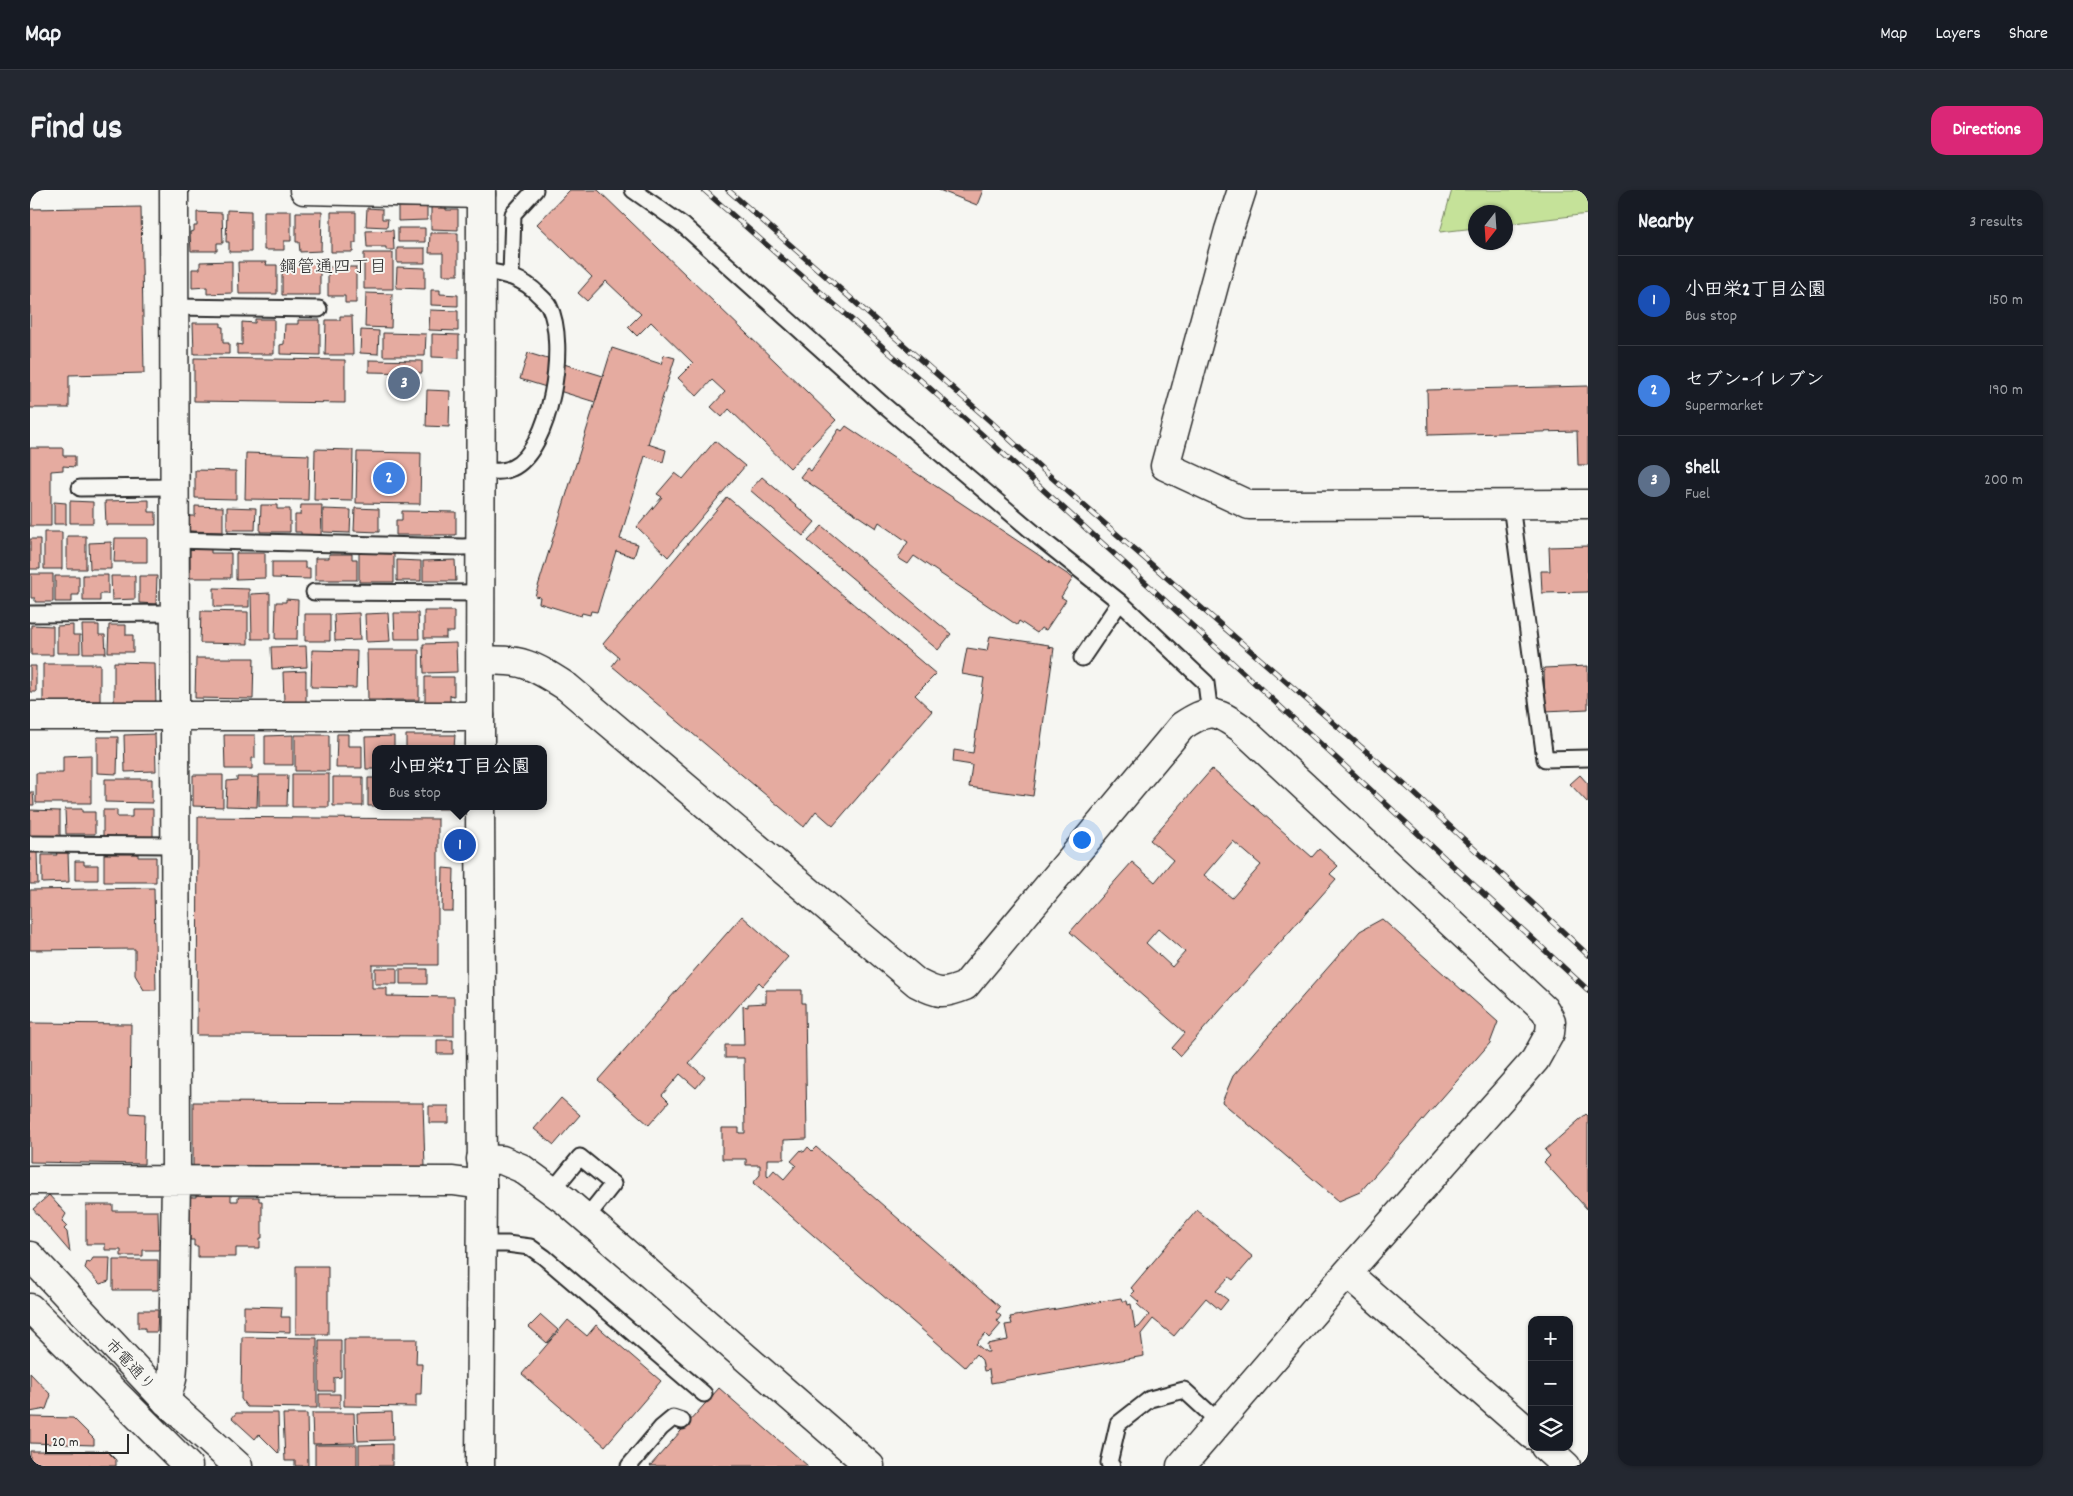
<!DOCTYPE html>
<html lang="en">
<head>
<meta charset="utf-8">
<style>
	:root { --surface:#171b24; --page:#242831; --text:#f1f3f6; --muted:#9ea1a6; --line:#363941; --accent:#db2777 }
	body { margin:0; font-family:Dekko,"Klee One",sans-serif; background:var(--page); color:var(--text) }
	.controls { position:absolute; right:15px; bottom:15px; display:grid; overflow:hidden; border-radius:10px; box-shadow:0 1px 4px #0004 }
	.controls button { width:45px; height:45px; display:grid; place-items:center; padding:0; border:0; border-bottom:1px solid var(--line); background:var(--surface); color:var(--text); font:25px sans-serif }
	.compass { position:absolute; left:1438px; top:15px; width:45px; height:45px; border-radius:50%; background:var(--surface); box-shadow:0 1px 4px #0004; rotate:197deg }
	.scale { position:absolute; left:15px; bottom:12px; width:84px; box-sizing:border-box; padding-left:5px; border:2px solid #2b2b2b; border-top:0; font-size:14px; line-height:18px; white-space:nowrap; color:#2b2b2b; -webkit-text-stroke:4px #f6f6f2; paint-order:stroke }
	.you { position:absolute; left:1051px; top:649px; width:18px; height:18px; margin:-12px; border:4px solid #fff; border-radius:50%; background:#1a73e8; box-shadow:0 0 0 8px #1a73e833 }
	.badge { display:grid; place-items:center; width:32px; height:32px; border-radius:50%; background:var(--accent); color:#fff; font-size:16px; font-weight:700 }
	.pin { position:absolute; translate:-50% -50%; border:2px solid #fff; box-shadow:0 1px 5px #0006 }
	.popup { position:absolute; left:342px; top:555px; width:175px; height:65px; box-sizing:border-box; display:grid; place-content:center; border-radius:10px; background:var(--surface); filter:drop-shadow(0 1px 4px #0005); font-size:16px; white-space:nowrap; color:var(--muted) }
	.popup b { font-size:19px; color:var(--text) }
	.popup::after { content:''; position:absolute; left:50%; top:100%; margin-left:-10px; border:10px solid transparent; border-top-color:var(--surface) }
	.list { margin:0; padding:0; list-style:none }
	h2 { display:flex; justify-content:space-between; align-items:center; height:65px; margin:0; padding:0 20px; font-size:21px }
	h2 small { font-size:16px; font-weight:400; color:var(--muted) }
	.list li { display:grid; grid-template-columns:32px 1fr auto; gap:15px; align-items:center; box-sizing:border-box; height:90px; padding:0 20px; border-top:1px solid var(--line) }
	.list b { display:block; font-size:19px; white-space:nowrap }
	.list p { margin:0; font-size:16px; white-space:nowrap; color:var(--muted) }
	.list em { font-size:16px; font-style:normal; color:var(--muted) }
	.icon { flex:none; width:28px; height:28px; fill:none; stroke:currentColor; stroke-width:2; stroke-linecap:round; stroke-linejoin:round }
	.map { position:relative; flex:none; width:1558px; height:1276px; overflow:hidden; border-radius:15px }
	header { display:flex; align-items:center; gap:30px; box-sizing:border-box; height:70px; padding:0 25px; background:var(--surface); border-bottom:1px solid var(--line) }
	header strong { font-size:24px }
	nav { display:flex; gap:28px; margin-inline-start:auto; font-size:18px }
	.intro { display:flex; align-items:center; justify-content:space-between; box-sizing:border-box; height:120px; padding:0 30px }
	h1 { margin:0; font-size:35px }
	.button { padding:12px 22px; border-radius:15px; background:var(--accent); color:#fff; font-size:18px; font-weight:700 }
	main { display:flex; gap:30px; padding:0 30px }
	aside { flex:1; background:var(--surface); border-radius:15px; box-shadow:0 1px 4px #0004 }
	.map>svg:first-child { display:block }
	.green { fill:#c5e299; stroke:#788662 }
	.building { fill:#e5aba0; stroke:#2b2b2b; fill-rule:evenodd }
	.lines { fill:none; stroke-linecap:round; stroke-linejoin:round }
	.lane-casing { stroke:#2b2b2b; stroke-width:19 }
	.street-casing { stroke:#2b2b2b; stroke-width:31 }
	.secondary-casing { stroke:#2b2b2b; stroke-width:31 }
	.lane { stroke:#f6f6f2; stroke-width:15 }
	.street { stroke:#f6f6f2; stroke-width:28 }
	.secondary { stroke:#f6f6f2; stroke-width:28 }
	.rail-casing { stroke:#2b2b2b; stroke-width:5.5 }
	.rail { stroke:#f6f6f2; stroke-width:4; stroke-dasharray:11; stroke-linecap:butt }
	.labels { text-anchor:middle; stroke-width:4; stroke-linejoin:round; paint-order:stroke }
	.street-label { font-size:16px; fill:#2b2b2b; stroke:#f6f6f2 }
	.neighbourhood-label { font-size:18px; fill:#2b2b2b; stroke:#f6f6f2 }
</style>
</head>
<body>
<header>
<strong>Map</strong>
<nav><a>Map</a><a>Layers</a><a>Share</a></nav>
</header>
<div class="intro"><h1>Find us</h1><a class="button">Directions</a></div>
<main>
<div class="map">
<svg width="1558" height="1276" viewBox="0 0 1558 1276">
	<rect width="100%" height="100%" fill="#f6f6f2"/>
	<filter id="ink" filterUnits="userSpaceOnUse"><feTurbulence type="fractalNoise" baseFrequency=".02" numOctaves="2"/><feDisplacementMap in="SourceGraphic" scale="10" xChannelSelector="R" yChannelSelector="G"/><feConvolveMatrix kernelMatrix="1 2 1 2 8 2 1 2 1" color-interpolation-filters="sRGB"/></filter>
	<g filter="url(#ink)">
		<path class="green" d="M1422,0H1558V24L1476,34V22H1446L1445,38L1410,42Z"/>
		<path class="building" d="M540,0H568L806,230L760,278L699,219L692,227L681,217L695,202L682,190L667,206L648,188L663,173L621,132L607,146L598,137L611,124L576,91L557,111L548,103L562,87L507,34Z
			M909,0H953L947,15Z
			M401,15L416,16V20H428V40L401,39Z
			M111,17L114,183L39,185V218H0V19Z
			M368,17H397V30L368,31Z
			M337,18L352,19V29H358L357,37L336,36Z
			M197,20L221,21V62H199V52H196Z
			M234,21H261V51H254V60H234Z
			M167,22L192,23L193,53H187V61H161L160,42L164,41V36H167Z
			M266,22H292L291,61L270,62L269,52H266Z
			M301,22H326V53H323V62H301Z
			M368,38H395V52H368Z
			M363,40L364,60H356V57H337L336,41Z
			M400,43H428V85H413V63H399Z
			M367,58H395V73H367Z
			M334,63H363V99H334Z
			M202,71V103L177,104V97L162,98V79H170V72Z
			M208,72H237L236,75H247V104H209Z
			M262,72L290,73V105H252V75H262Z
			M298,77H326V113H315V106H298Z
			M367,77L395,78V99L366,98Z
			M401,100H410V104L428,105V116L401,115Z
			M336,103L362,104L361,138L335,137Z
			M400,120L428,121V141L399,140Z
			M310,126H322L323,165H295L296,130H310Z
			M225,129H244V164H207V154L212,155V132L225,133Z
			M268,130H290V165L250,164V155L254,154L255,134H268Z
			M163,133H191V137H193V153H199V164H164Z
			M331,140L349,141L348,164L330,163Z
			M353,143L396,144L395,166H353Z
			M402,144L429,145V168L402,167Z
			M582,158L631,174L634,165L645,168L618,254L636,260L633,272L615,266L590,349L608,354L604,367L586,361L567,422L561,421L560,425L552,423L551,426L509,413L510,407L505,406Z
			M498,163L573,186L565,212L490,189Z
			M164,168L315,170V213L164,211Z
			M339,170L392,171V183L339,182Z
			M1558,196V275H1548L1547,241L1398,245L1397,200Z
			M397,200L420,201L419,237L396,236Z
			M816,236L1043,388L1031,407L1036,410L1016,440L1011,438L1007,443L989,431L987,435L884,366L878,374L868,368L878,352L849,332L846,338L770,287L777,278L781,281L809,239L812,241Z
			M685,251L715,276L638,367L607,337L632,307L627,304L645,283L653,289Z
			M0,258H33V266H45V277L33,276V280L21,281V336H0Z
			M285,259L323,260L322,311L284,310Z
			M327,262L391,263L390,314L326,313Z
			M216,263L279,265L278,310L215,309Z
			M165,280L206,281V309L165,308Z
			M732,287L785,332L773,346L720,300Z
			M697,307L906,484L885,505L902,521L803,636L786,621L774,637L582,476L589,467L573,454Z
			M119,310V322H126V335H76L75,311Z
			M40,311L63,312V333H40Z
			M24,312L36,313V334H24Z
			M231,315H247V319H260V342H230Z
			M271,315H292L291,346H271V342H265V325H270Z
			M165,316L193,317V342L159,341V326H165Z
			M197,317L226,318L225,340H197Z
			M325,318L349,319V342L324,341Z
			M293,319L321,320L320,343L293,342Z
			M372,321L426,322V345H366V330H372Z
			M792,336L921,444L908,460L778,351Z
			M14,342H32V379H14Z
			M37,346H56V379H37Z
			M85,348H117V372H84Z
			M0,349H10V379H0Z
			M81,352V379H60L59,353Z
			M1558,356V402L1512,403L1511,381H1520L1519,357Z
			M160,357H181V363H201V388H160Z
			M206,363H235V388L206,389Z
			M329,363L364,364V392H329Z
			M299,364H322V369H327V390H285V368H299Z
			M367,370L391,371V391H367Z
			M425,370L426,391H393V371Z
			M242,372H275V378H280V389L242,388Z
			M1,384H23V412H5V408H1Z
			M53,385H78V404H70V411H53Z
			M25,386H49V405H42V412H25Z
			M81,386H105V409L82,410Z
			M109,386H127L126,414L109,413Z
			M184,398L219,399V417H184Z
			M240,403V449H222L221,404Z
			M256,409L268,410L267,449H245L246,412H256Z
			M171,421L218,422V454L170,453Z
			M394,421H424V442H416V448H394Z
			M329,423L330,450L305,451L304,424Z
			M358,423L360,451L336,452L335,424Z
			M364,423H388L389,449H365Z
			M275,424H300V451H275Z
			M1,435L23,436V465H1Z
			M43,435V445H50V463H27V436Z
			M52,435H69V445H75L76,463H53Z
			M79,435H96V445H103V462H78Z
			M960,446L1019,455L1018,457L1024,458L1003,606L939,597L942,575L923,572L924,560L943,563L954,488L932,484L937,458L957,461Z
			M426,453L427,482L394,483L393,454Z
			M276,456L277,477L242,479L241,457Z
			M282,460L327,461L326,498L281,497Z
			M337,460H389V510H338Z
			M166,468H224L223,509L165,508Z
			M84,472L125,473L126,516H84Z
			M13,474H70V511H48V515L36,516V512H13Z
			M0,476H6V502H0Z
			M1558,476V519L1515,521L1514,478Z
			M276,481V512H254L253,482Z
			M395,487H424V506L420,505V517H395Z
			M125,544L126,581L95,582L94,545Z
			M307,544H318V556H332V578H306Z
			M194,545H225V568H222V579H195Z
			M263,545V575H235V546Z
			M265,545H299V581H265Z
			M376,545H425L424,559H376Z
			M364,546V559H346V579H336L335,547Z
			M67,547H88L87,584L67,583Z
			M61,565V613H6V583H33V566Z
			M1182,579L1282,667L1289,659L1308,676L1300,684L1306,689L1150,866L1142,858L1155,843L1040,742L1102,672L1125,692L1143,670L1120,650ZM1203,651L1231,675L1202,708L1174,685ZM1128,739L1155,762L1142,777L1116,753Z
			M262,584H299V617H262Z
			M163,585H193V617L163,616Z
			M229,585H258L257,616H229Z
			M1550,585L1558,594V613L1540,594Z
			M207,587H228L227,617L196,616L197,591L207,590Z
			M303,587H333V616H303Z
			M338,588H346L348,616H338Z
			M75,589H122V613L75,612Z
			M0,602H3L4,615H0Z
			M377,616H424V619H377Z
			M35,619H52V622H65V644H36Z
			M102,619H123V651L73,650V620H87V627H102Z
			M0,620L30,621V648L0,647Z
			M168,627L408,629V775H342V798H357V806L424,807V846L167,845Z
			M0,662H7L8,694H0Z
			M26,662H38L39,692L12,693V665H27Z
			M74,664H108V667H126V692H74Z
			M45,671H54V675H68V690H45Z
			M413,678L424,679L423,721H412Z
			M124,698L126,800H114L105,785V759L0,760V700Z
			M712,726L758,767L733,796L729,792L659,873L675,887L666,898L650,884L632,905L639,912L619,935L568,890Z
			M1352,729L1468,832L1460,853L1330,1002L1309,1011L1192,912L1203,886L1330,741Z
			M345,778H367V794H345Z
			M370,779H397V794H370Z
			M736,800H772V813H775L777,949L754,950V969H737V986L738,987L744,980L754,989L766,975L761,971L771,960L774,962L778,957L782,961L786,957L970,1117L966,1122L971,1126L967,1131L971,1134L959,1148L955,1144L946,1154L956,1162H959L957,1154L978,1150L975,1135L982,1134L980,1127L1091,1108L1092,1111H1097L1098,1115L1101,1114L1105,1138L1109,1137L1119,1125L1107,1114L1109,1112L1101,1105L1105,1101L1101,1098L1167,1020L1223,1067L1203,1090L1199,1087L1186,1101L1198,1110L1190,1120L1176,1108L1144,1146L1123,1129L1111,1144L1114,1166L961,1193L959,1180L954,1181L952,1170L946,1164L935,1177L723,993L730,985V975H716V969H692V938H709V943H715L714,868H695V855H714L713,816L718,817V814L736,813Z
			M0,833L101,834L100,923L115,924L114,974L0,972Z
			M407,850H423V864H407Z
			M531,908L550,925L524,955L504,939Z
			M163,912L393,913L395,977H163Z
			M399,916H419V933H399Z
			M1556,924L1558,926V1020L1514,972L1520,966L1515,960Z
			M166,1002L201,1003V1011H208V1007H229V1011H232V1048H230V1058H206V1067H168V1056H164V1050H160V1007H166Z
			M19,1005L36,1024L32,1031L37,1036L34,1039L37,1042L40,1062L3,1019Z
			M56,1015H83V1021H128L129,1060H113V1066H91V1060H75V1054H56Z
			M63,1068H80L79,1091L70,1094L55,1078L57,1072L60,1073Z
			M83,1070H128V1100H83Z
			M266,1076H298V1144H266Z
			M214,1116L252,1117L251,1127H260V1142L214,1141Z
			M108,1120H128L127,1142H115V1138H108Z
			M511,1125L528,1140L517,1153L499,1137Z
			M538,1130L557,1146L566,1135L631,1191L575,1256L492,1184Z
			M212,1147L287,1148V1218L217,1217L211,1209Z
			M314,1149H387L386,1174H392L391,1204H386V1217L314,1216Z
			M289,1150H311V1187L304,1188V1201H289Z
			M0,1183L21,1205L16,1219L0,1222Z
			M689,1198L778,1276H620Z
			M289,1204H310V1218H289Z
			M362,1222L363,1250L328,1251L327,1223Z
			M206,1223H248L249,1264L229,1244L225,1249L202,1228Z
			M282,1223H324L325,1253L283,1254Z
			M253,1224H277L278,1276H265V1271H255Z
			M0,1227L43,1228L64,1249V1255L0,1253Z
			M362,1254V1276H329V1255Z
			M285,1255H327V1276H285Z
			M0,1261H77L86,1270V1276H0Z"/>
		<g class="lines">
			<defs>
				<path id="lane" d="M603,0L654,36L851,213L1010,348L1090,412L1176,493L1180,524
					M451,80C474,84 492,87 509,105C512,108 517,112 519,116C538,153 521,260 482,278C472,283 461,281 451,280
					M481,85L483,24L505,0
					M144,117L289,119
					M50,298L144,297
					M1481,315L1515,569L1558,568
					M144,350L433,357L451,356
					M284,402L452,403
					M0,424L144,423
					M1052,468L1090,412
					M0,654L145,655
					M522,1001L550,967L583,994L556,1028
					M451,1054H477L500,1057L514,1067L674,1204
					M599,1276L631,1238L643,1228L652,1231
					M1082,1276L1079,1273L1088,1234L1120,1209L1154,1200L1189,1232"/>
				<path id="street" d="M274,0L451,4V0
					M1212,0L1199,40L1135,276L1219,315L1558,314
					M452,471C492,468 504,476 537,497L887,793C908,804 913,805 935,796L1152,536C1179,518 1185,520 1211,538L1515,820L1521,831L1520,843L1505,870L1317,1083L1151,1276
					M0,526H450
					M451,969L472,970L491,978L536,1011L840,1276
					M0,990L423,991L452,995
					M1317,1083L1502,1245
					M136,1211L142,1189L143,1176L146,990L144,0
					M1515,1257L1536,1276"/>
				<path id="secondary" d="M450,559L451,4
					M0,1066L136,1211L208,1276
					M0,1118L158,1276
					M450,1276L452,995L450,616"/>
			</defs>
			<use href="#lane" class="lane-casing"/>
			<use href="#street" class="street-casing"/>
			<use href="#secondary" class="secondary-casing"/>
			<use href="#lane" class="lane"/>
			<use href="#street" class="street"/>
			<use href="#secondary" class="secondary"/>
			<defs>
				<path id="rail" d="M674,0L936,230L1092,371L1558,800
					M698,0L960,231L1012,279L1384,603L1558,765"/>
			</defs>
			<use href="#rail" class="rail-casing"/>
			<use href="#rail" class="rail"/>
		</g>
	</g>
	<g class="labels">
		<g class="street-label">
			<text transform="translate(101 1174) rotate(47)" y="6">市電通り</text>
		</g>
		<g class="neighbourhood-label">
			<text x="303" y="82">鋼管通四丁目</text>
		</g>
	</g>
</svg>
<div class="controls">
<button>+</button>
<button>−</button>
<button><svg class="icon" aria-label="layers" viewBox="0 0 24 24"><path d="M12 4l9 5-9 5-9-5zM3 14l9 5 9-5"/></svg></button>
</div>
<svg class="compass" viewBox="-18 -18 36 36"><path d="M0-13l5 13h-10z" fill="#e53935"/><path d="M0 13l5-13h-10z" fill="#9ea1a6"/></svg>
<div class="scale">20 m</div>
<div class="you"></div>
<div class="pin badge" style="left:430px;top:655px;background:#1a4fb4">1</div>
<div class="popup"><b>小田栄2丁目公園</b>Bus stop</div>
<div class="pin badge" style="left:359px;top:288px;background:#3f7fe0">2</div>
<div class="pin badge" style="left:374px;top:193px;background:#5c6f8a">3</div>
</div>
<aside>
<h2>Nearby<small>3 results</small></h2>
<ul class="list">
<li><span class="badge" style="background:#1a4fb4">1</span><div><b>小田栄2丁目公園</b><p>Bus stop</p></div><em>150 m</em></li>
<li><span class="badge" style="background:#3f7fe0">2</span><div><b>セブン-イレブン</b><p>Supermarket</p></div><em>190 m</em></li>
<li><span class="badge" style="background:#5c6f8a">3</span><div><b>Shell</b><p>Fuel</p></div><em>200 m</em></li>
</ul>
</aside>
</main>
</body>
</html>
